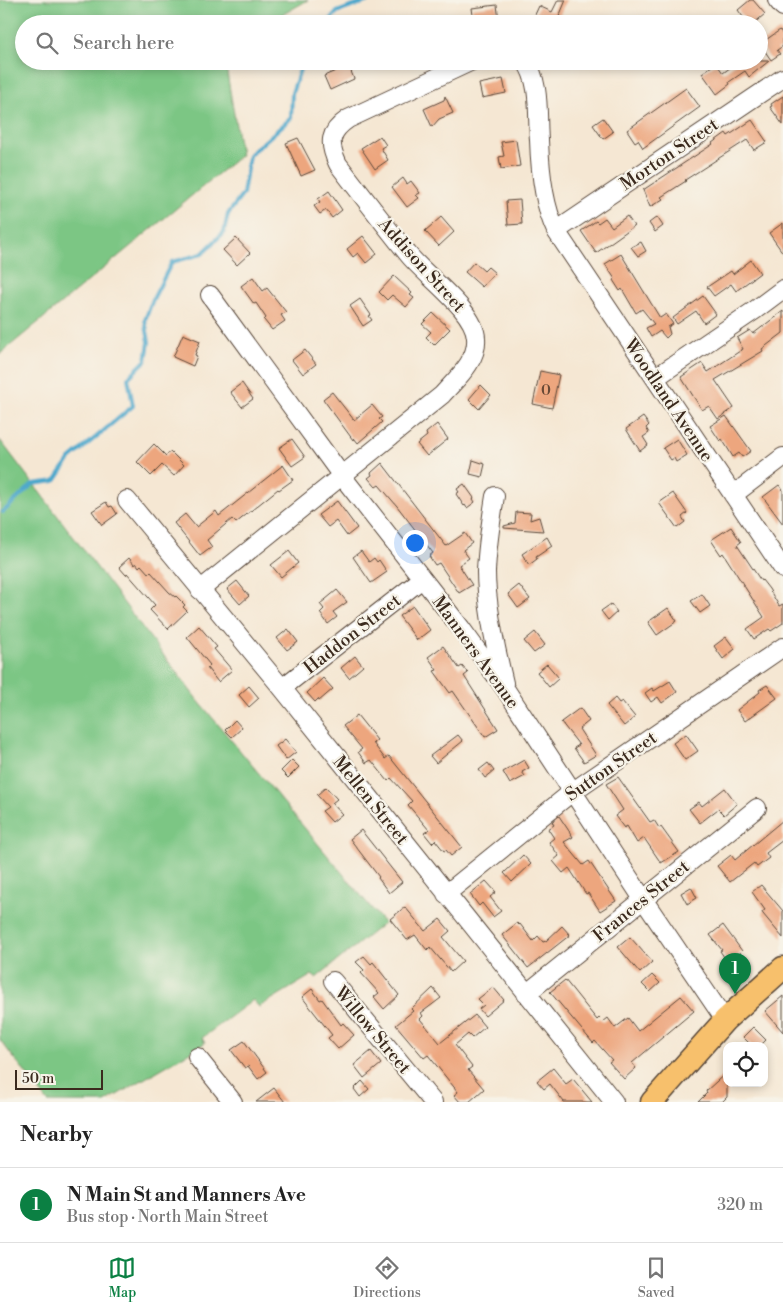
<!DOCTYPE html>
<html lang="en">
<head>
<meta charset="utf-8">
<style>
	:root { --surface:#fff; --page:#f2f2f2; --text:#222; --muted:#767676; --line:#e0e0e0; --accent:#0b8043 }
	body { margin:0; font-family:"Libre Bodoni",serif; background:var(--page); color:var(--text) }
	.controls { position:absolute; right:15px; bottom:15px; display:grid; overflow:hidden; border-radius:10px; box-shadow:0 2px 8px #0003 }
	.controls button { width:45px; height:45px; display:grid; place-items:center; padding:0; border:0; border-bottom:1px solid var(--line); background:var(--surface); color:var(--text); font:25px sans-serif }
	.scale { position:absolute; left:15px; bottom:12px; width:88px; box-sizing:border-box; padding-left:5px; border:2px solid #3b2a1e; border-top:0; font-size:14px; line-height:18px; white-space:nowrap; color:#3b2a1e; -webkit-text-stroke:4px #f7f3e8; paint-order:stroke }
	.you { position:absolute; left:414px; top:542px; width:18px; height:18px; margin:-12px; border:4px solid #fff; border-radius:50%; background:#1a73e8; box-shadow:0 0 0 8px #1a73e833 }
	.badge { display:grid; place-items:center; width:32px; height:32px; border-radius:50%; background:var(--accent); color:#fff; font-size:16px; font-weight:700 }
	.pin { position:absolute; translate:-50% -41px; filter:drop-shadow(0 1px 2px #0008) }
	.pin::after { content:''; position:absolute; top:26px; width:18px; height:15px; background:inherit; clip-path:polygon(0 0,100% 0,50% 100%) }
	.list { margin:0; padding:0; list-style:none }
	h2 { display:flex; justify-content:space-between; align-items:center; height:65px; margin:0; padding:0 20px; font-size:21px }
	h2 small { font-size:16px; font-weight:400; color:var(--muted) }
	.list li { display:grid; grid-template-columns:32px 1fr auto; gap:15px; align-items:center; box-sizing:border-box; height:75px; padding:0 20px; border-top:1px solid var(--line) }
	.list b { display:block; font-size:19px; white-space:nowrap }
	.list p { margin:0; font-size:16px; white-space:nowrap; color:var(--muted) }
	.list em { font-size:16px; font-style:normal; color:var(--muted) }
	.icon { flex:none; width:28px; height:28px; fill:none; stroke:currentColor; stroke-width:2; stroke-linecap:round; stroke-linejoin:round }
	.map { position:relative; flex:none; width:783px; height:1102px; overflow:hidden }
	.search { position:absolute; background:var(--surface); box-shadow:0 2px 8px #0003; left:15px; right:15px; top:15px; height:55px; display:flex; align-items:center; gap:12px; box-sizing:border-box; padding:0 18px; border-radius:28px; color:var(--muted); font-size:19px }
	.sheet { height:140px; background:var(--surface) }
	nav { display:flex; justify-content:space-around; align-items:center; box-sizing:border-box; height:70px; border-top:1px solid var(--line); background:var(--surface); font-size:14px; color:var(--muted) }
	nav a { display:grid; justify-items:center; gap:2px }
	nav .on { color:var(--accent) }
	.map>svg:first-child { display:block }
	.green { fill:#7bc684; stroke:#5b7851 }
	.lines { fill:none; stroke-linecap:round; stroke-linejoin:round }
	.stream { stroke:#4ea8cc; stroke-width:4 }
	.building { fill:#eda67e }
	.minor-casing { stroke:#574639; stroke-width:20 }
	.major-casing { stroke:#574639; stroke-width:25 }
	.minor { stroke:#fff; stroke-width:18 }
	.major { stroke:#f7c06c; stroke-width:22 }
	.labels { text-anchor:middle; stroke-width:4.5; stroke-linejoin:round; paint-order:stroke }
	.number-label { font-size:15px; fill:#684936 }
	.street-label { font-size:18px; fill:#3b2a1e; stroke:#f7f3e8 }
</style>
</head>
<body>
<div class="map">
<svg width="783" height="1102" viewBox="0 0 783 1102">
	<rect width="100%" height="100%" fill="#f7f3e8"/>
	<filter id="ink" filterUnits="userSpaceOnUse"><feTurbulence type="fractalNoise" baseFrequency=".02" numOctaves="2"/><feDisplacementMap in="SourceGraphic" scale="10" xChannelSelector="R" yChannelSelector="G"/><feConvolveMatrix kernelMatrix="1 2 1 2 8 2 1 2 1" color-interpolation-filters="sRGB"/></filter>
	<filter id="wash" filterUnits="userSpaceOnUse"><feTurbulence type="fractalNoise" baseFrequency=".0096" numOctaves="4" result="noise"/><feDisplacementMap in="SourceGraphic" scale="20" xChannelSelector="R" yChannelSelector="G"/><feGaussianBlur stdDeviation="1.12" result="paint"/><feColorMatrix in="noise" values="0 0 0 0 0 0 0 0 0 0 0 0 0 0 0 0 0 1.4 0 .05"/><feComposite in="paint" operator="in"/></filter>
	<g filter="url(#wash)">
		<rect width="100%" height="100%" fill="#f5e7d3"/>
		<path class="green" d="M0,0H308L266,24H24V61H225L241,155L0,354Z
			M0,440L196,698L384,923L316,978L312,975L259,1007L253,1000L202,1038L205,1043L105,1102H48L0,1040Z"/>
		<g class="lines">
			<path class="stream" d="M327,24L337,12L371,0
				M3,512L33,484L55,481L70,459L133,406L128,378L146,360L149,342L145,320L153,299L172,262L202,254L224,232L228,214L243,194L249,155L291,118L292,93L303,61"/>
		</g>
		<g id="blocks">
			<path class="building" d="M558,0H566L556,24H544L533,19L539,6L552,12Z
				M750,0H753L765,14L753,24H748L738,10Z
				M497,5L499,20L474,23L472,8Z
				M780,30L783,35V46L777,50L780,54L771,60L760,44Z
				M336,61H347L354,79L330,90L324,76L340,69Z
				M739,61H769L749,77L745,71L729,82L730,84L717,94L702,73L716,63L723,73Z
				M503,79L506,93L482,98L479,84Z
				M686,88L700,107L643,148L638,140L635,142L627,130Z
				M445,96L453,113L439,119L432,127L424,109L444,100Z
				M783,96V125L770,107L772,106L771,104Z
				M603,118L613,132L603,139L593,125Z
				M752,120L767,142L754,150L747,140L685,180L686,181L661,197L663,199L650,207L643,190L713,144L712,143L726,133L728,136Z
				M380,136L386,145L381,148L388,160L375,169L361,148Z
				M298,138L315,170L301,176L286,143Z
				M516,140L520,166L501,169L499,157L504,156L501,142Z
				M403,178L407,184L411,181L420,193L416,195L419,198L407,207L392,187Z
				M329,191L342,210L332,218L326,210L320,214L314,206L320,202L318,199Z
				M520,200L522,224L508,225L506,201Z
				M627,216L634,226L596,253L581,231L596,221L598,223L605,218L612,227Z
				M441,217L454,232L439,246L425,231Z
				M657,217L663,226L655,232L649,223Z
				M783,223V253L769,233Z
				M363,236L377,254L366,263L358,253L353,257L347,249Z
				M236,238L250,253L237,265L223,250Z
				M641,242L646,251L638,256L631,247Z
				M621,254L660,318L666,314L673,324L668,327L670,334L666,338L660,331L651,337L646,328L654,324L642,309L636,313L622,289L620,291L613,280L615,279L605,264Z
				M751,260L760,273L736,291L731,284L714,296L707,287L731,271L733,274Z
				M474,262L484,271L488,267L495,273L482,287L465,272Z
				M394,276L412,293L410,295L414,298L406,307L392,295L387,300L379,292Z
				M253,277L263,291L267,288L286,312L281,315L285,321L272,330L264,320L266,318L256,303L254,304L241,286Z
				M703,296L716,314L704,323L696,311L677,324L673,318Z
				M360,299L371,315L369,316L372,320L363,326L350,306Z
				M783,311V333L762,349L763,351L715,380L734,408L718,419L709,406L702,410L681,377L702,363L708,372L743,349L737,338L750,330L753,334Z
				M433,313L450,329L434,345L426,337L431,332L422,324Z
				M183,334L200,341L195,355L197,356L193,366L173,357Z
				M305,350L316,364L303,374L292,360Z
				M540,371L559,375L552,408L533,404Z
				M242,383L253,399L242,407L230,392Z
				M481,385L491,395L479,409L469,399Z
				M332,392L354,420L372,405L382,417L379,419L382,422L358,443L354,438L353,440L323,399Z
				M726,416L751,451L742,457L739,453L733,457L722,439L720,441L710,426Z
				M643,417L649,425L646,428L649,433L643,437L648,445L640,451L626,429Z
				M437,424L448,439L427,456L417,444L427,436L426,433Z
				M292,439L305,457L292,466L279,448Z
				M677,439L687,455L676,462L674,458L671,460L663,448Z
				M154,444L166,456L170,451L184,465L174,476L162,465L151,476L137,462Z
				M473,460L485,464L482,477L470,474Z
				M382,463L446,546L465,533L472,543L463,550L469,558L459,565L472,585L459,593L439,563L435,565L429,556L433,553L397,506L379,485L376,487L368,478L372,475L371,473Z
				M283,465L293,480L279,490L278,489L236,523L232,519L207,540L212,547L200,556L174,523L185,514L196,527L216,511L219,516Z
				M464,484L474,498L473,499L475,502L467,508L465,505L464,506L456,494L459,492L457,489Z
				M779,485L783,490V524L763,497Z
				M673,493L687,513L682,517L685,522L677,528L659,503Z
				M337,501L357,528L347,536L336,521L328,527L318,515Z
				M106,502L109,507L112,506L117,514L102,525L92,511Z
				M516,512L531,513L530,520L539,517L543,531L504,528V526L515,523Z
				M731,527L741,542L737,545L761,581L762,580L769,589L779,606L783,604V623L771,631L769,629L754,639L747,629L764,617L723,553L721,555L711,540Z
				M547,537L552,546L536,557L537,559L529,565L522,554Z
				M289,551L298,563L281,577L271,565Z
				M361,551L369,562L374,558L377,562L379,560L387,572L371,583L353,557Z
				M129,558L135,565L136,563L139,567L141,565L149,574L151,572L169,592L175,597L176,596L185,605L183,607L187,611L168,629L150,610L155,605L127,573L126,575L119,567Z
				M237,581L249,596L240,604L227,589Z
				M519,585L530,599L518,608L508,594Z
				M337,590L347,602L333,612L337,617L328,624L320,613L324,609L320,604Z
				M702,594L710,606L700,613L691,601Z
				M611,604L617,612L608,620L601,611Z
				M413,606L430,630L417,640L399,616Z
				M668,608L677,621L657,635L648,622Z
				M199,626L217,647L214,649L232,670L218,682L207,668L210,665L187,637Z
				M288,629L298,642L287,650L277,638Z
				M535,632L545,645L534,653L524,641Z
				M726,637L735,649L723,659L714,646Z
				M443,646L459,668L462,666L468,673L464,676L498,729L485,737L453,691L450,693L434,671L437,670L428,657Z
				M355,656L363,666L349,678L341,668Z
				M547,664L559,678L549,687L537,672Z
				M323,678L333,689L319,701L318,699L315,702L307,693Z
				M670,681L677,692L662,703L658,697L651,702L645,693L652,688L654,691Z
				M767,685L777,698L745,721L737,710L760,692L759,690Z
				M249,686L259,698L249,707L239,695Z
				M615,698L619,703L622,701L635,717L624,726L607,705Z
				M580,708L589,721L579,729L596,755L584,762L574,748L579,745L561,722Z
				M357,715L377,740L373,743L385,759L389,756L462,847L451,856L446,850L444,851L435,840L432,843L424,833L429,830L408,805L412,801L391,778L388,781L371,760L366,763L358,752L362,749L343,726Z
				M235,720L242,728L232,737L225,730Z
				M686,734L698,751L685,760L673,743Z
				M458,735L463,741L436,763L430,756Z
				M285,739L296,752L286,760L276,746Z
				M292,760L299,767L288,778L281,771Z
				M524,760L529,768L522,772L525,776L510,784L503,772Z
				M488,763L494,771L485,778L479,770Z
				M618,777L650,822L654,820L659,828L661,827L679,852L661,863L644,838L637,843L627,826L624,828L615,816L623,810L606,784Z
				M326,787L337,799L332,803L342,814L332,822L322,811L328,807L317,795Z
				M725,788L737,804L724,815L718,809L700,823L689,809L699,802L702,806Z
				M559,816L573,837L564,842L583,865L589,861L616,901L600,911L588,893L586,894L569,868L563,873L553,861L559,856L549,842L554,838L548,829L554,825L552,822Z
				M783,820V840L766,853L769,858L757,867L754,863L730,882L717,866L731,855L735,860Z
				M361,830L402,882L389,893L378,878L379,877L350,839Z
				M523,855L531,864L512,882L504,873Z
				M486,881L496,892L490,897L501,911L493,917L482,903L479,906L470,894Z
				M761,885L783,911V938L763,914L762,912L765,910L752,892Z
				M691,887L697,898L687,904L681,893Z
				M405,907L425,931L440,919L450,931L443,937L463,961L451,972L430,947L427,950L415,935L407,940L390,919Z
				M517,923L519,925L520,924L533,941L538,936L543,942L546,941L562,926L570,935L528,968L502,935Z
				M723,925L742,951L729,964L720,951L722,950L710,935Z
				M630,937L652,962L640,973L618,947Z
				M364,956L371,964L373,962L399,995L384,1009L374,997L379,993L361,973L364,970L356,962Z
				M652,975L660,983L650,992L642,984Z
				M565,980L597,1020L599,1018L603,1022L608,1018L615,1028L628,1018L638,1031L681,996L694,1011L632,1063L636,1068L624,1079L609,1062L612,1060L595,1041L593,1043L550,992Z
				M493,987L504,1000L485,1016L479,1009L484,1005L478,999Z
				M433,988L441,998L421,1013L423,1016L420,1019L440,1043L475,1015L485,1027L472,1038L468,1034L455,1045L472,1067L468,1070L484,1089L469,1102H460L454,1095L458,1092L428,1055L424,1058L396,1025L413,1011L411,1009Z
				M312,989L320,1000L322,999L341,1025L343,1023L354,1035L338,1049L328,1038L332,1035L302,997Z
				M783,996V1032L765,1011Z
				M753,1027L766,1040L760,1046H752L743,1037Z
				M244,1041L267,1072L258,1079L248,1066L245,1068L231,1050Z
				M371,1051L381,1064L364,1078L354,1065Z
				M553,1068L566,1084L573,1079L592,1102H564L550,1084L544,1089L537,1081Z
				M727,1072V1097L722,1102H698L707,1093L706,1091Z
				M362,1081L369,1089L360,1097L354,1089Z
				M274,1088L285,1102H256Z"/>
		</g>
	</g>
	<g filter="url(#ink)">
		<use href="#blocks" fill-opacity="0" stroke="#574639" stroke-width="1"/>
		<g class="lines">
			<defs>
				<path id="minor" d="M777,0L783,7
					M525,61C541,82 537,115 539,140C540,170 543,204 556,231L783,569
					M556,231L783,78
					M210,295L342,476L461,628L506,690L643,899L725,1020
					M655,378L755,310L783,289
					M733,495L783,457
					M495,496C491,521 487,546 486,572C486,606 496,650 504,683
					M127,500L282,688L614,1102
					M200,590L442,395C456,379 478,361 476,338C475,310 425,276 408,254C384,224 361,194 338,164C328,143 329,132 348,119L472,61
					M282,688L422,579
					M446,894L572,792L783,647
					M333,981L433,1102
					M526,994L757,808
					M197,1057L233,1102"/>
				<path id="major" d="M652,1102L725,1020L783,968"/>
			</defs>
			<use href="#minor" class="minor-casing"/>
			<use href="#major" class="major-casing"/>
			<use href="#minor" class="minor"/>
			<use href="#major" class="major"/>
		</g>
	</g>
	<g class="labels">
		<g class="number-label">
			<text x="546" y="395">0</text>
		</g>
		<g class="street-label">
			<text transform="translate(669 154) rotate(-34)" y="6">Morton Street</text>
			<text transform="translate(422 265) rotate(48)" y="6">Addison Street</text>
			<text transform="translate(669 400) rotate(56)" y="6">Woodland Avenue</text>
			<text transform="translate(352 634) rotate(-38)" y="6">Haddon Street</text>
			<text transform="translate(476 652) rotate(54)" y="6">Manners Avenue</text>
			<text transform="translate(611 766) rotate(-35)" y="6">Sutton Street</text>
			<text transform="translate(371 800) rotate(51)" y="6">Mellen Street</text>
			<text transform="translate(641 901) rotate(-39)" y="6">Frances Street</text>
			<text transform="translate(373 1030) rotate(50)" y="6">Willow Street</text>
		</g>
	</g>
</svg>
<div class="controls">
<button><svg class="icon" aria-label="locate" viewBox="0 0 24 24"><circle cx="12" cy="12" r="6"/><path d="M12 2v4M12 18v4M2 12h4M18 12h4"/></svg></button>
</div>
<div class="scale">50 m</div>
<div class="you"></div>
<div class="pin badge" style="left:735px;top:994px">1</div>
<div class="search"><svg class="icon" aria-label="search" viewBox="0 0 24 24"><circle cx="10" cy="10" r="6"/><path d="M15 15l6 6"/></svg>Search here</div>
</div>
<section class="sheet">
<h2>Nearby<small></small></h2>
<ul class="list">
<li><span class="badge">1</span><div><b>N Main St and Manners Ave</b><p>Bus stop · North Main Street</p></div><em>320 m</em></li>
</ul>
</section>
<nav>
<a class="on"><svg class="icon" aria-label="map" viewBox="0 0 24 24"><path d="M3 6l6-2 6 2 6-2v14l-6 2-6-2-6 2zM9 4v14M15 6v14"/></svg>Map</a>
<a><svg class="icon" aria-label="directions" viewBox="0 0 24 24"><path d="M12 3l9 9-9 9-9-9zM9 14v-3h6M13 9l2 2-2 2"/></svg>Directions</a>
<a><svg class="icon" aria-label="saved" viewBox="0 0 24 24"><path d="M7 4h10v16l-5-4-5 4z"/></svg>Saved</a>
</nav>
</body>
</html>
